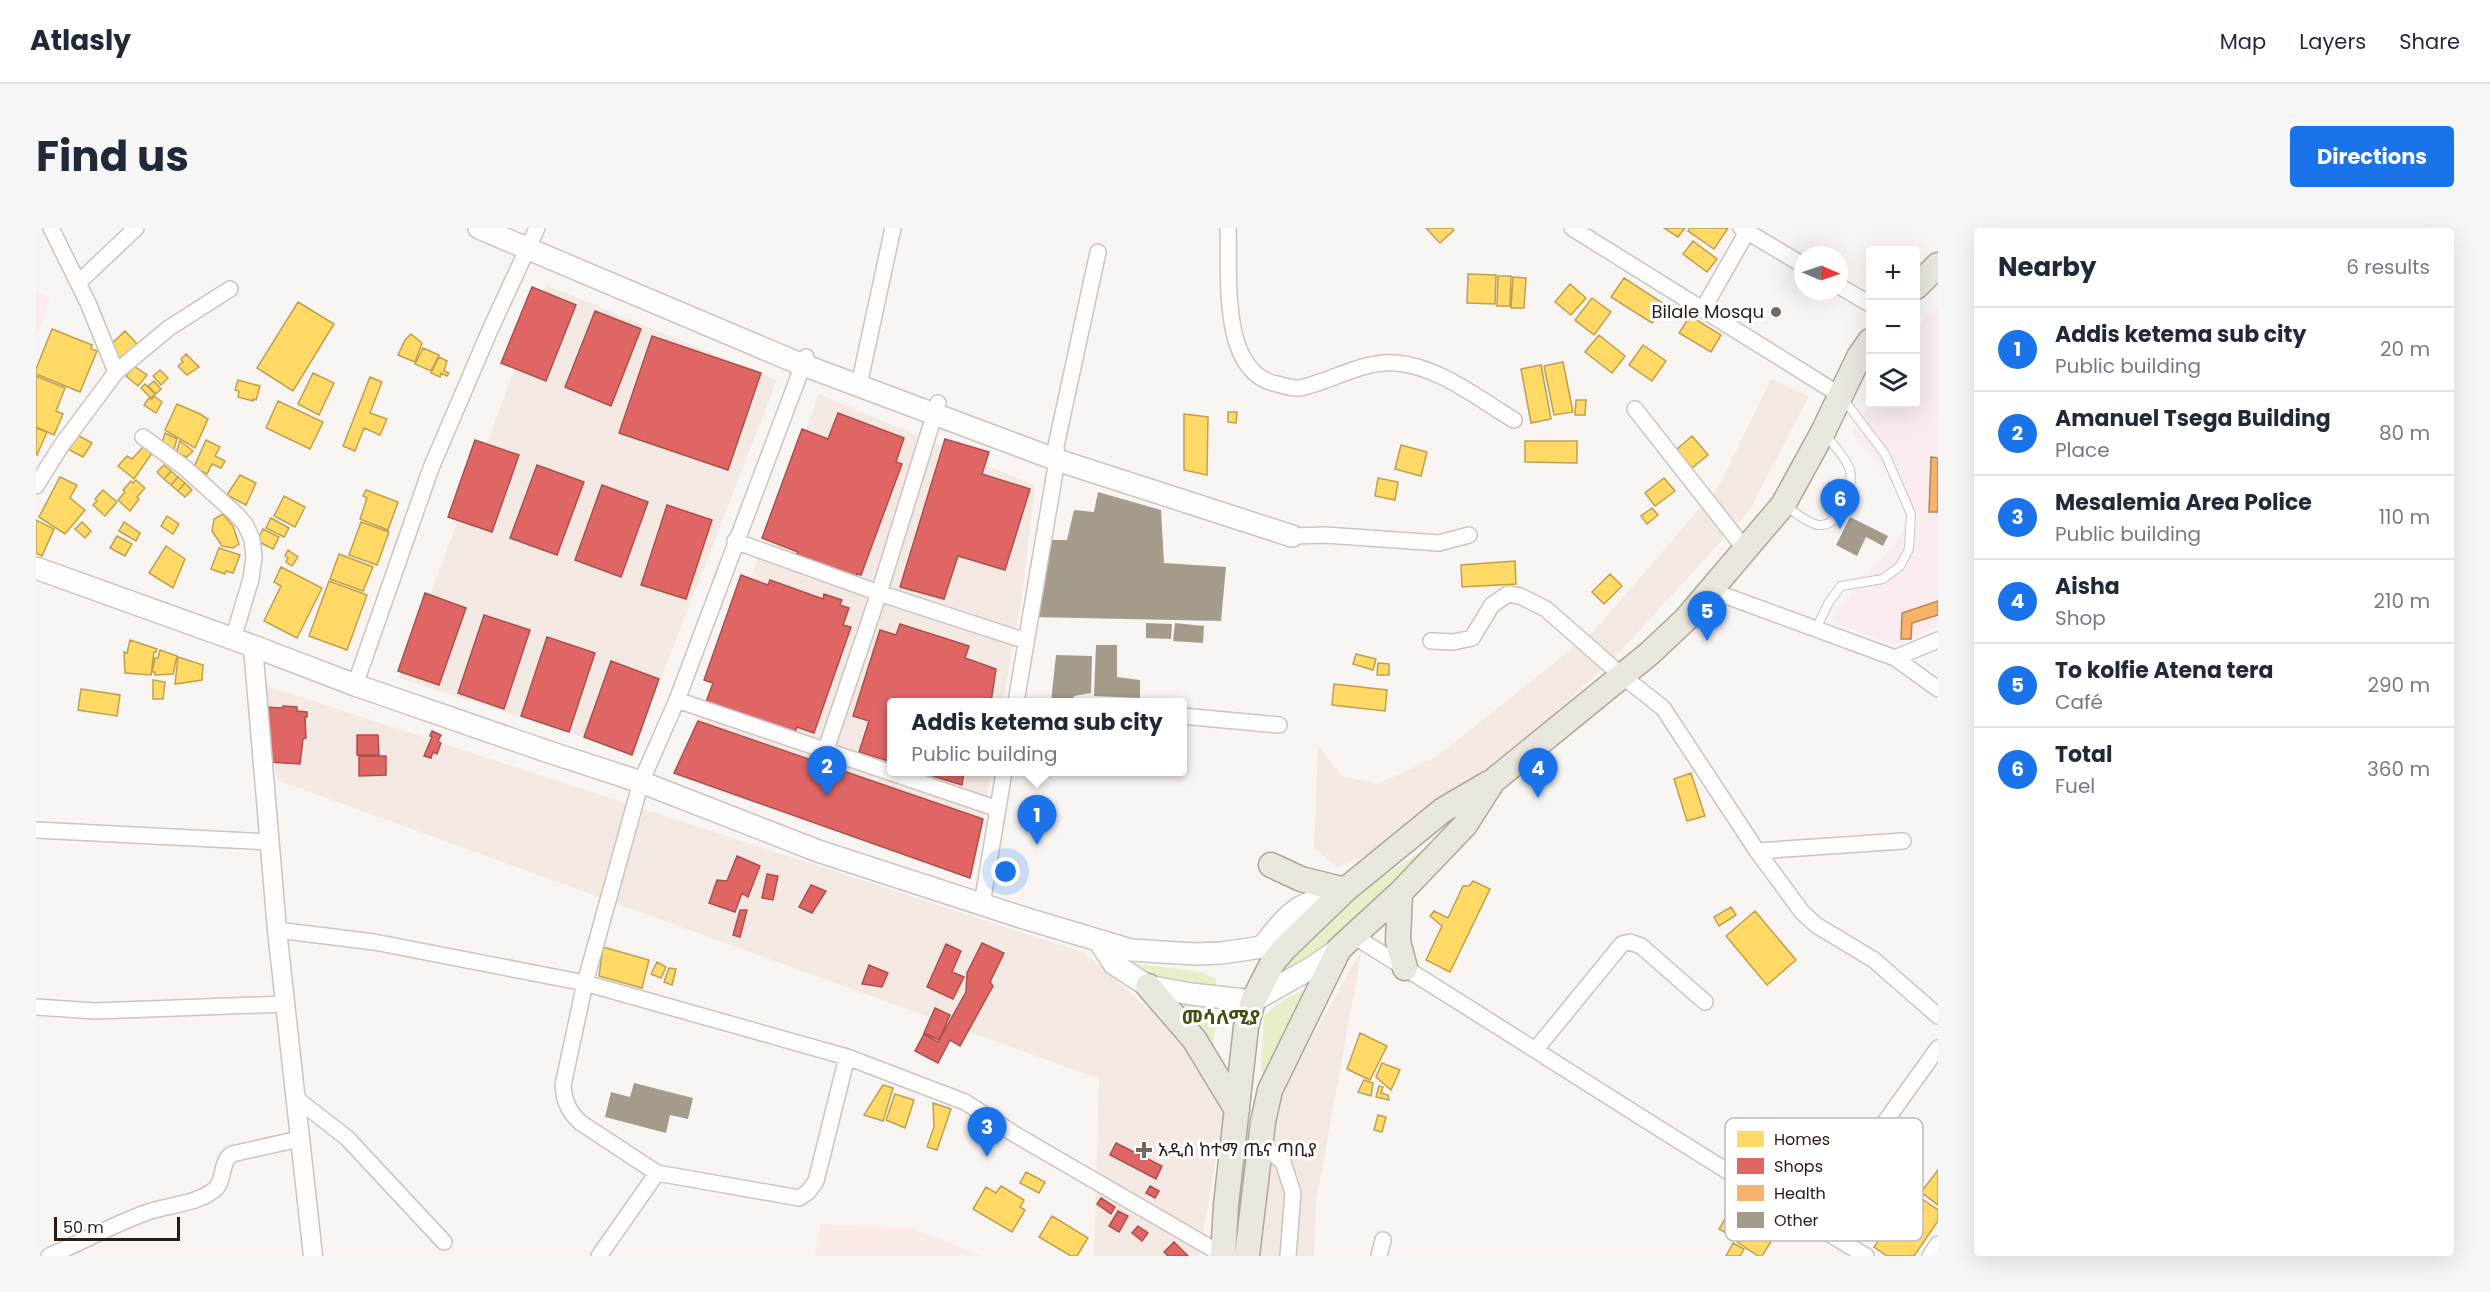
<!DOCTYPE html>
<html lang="en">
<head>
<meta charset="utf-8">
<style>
	:root { --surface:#fff; --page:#f6f6f7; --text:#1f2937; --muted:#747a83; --line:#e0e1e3; --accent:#1a73e8 }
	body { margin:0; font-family:Poppins,"Noto Sans Ethiopic",sans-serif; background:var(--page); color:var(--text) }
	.controls { position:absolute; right:18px; top:18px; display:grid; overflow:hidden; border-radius:6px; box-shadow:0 6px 24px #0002 }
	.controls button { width:54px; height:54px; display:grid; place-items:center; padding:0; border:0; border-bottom:2px solid var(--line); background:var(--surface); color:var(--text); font:30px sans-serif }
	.compass { position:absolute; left:1758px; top:18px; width:54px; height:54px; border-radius:50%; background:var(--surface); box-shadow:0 6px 24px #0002; rotate:92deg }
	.scale { position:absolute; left:18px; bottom:15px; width:126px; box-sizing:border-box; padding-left:6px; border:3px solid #281c13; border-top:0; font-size:16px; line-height:21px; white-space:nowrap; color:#281c13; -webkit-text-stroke:4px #fff; paint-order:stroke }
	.you { position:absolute; left:970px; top:644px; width:21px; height:21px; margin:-15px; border:4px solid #fff; border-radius:50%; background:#1a73e8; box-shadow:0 0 0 9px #1a73e833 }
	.badge { display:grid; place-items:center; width:39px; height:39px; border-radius:50%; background:var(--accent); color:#fff; font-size:20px; font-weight:700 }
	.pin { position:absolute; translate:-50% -50px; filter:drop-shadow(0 2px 3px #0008) }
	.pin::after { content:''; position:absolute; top:32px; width:21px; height:18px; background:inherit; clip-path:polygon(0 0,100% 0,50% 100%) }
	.popup { position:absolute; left:851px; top:470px; width:300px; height:78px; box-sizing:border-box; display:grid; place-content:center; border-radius:6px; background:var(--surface); filter:drop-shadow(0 2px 4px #0005); font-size:20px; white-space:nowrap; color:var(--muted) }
	.popup b { font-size:22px; color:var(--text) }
	.popup::after { content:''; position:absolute; left:50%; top:100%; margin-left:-12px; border:12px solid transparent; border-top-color:var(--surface) }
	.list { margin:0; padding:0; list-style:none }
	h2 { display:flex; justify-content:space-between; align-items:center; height:78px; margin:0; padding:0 24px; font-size:26px }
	h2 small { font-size:20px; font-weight:400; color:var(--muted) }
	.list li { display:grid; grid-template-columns:39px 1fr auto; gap:18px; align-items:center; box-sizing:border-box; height:84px; padding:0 24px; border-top:2px solid var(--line) }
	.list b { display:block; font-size:22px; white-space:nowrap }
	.list p { margin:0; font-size:20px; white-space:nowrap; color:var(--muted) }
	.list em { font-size:20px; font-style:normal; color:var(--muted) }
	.icon { flex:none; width:33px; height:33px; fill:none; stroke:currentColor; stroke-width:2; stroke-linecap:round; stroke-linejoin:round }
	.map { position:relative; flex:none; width:1902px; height:1028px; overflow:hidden; border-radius:6px }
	header { display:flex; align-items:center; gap:36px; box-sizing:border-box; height:84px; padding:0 30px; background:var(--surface); border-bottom:2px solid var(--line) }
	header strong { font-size:28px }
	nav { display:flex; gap:33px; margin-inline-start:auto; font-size:21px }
	.intro { display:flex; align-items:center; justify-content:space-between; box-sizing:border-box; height:144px; padding:0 36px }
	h1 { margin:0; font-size:42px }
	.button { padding:15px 27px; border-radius:6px; background:var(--accent); color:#fff; font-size:21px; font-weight:700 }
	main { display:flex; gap:36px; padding:0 36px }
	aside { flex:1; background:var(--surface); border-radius:6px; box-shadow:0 6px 24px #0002 }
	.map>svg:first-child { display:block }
	.built { fill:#f4e9e2 }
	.education { fill:#fbebe8 }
	.medical { fill:#faebef }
	.green { fill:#eaeec8 }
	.homes { fill:#ffd966; stroke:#bea04d; stroke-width:1.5 }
	.shops { fill:#e06666; stroke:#a9504d; stroke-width:1.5 }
	.health { fill:#f6b26b; stroke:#b88551; stroke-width:1.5 }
	.building { fill:#a49b8b }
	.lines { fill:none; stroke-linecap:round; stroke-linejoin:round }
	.service-casing { stroke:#cbc4bf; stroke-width:10 }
	.minor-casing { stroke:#cbc4bf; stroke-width:18 }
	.tertiary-casing { stroke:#cbc4bf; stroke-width:21 }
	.secondary-casing { stroke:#cbc4bf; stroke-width:24 }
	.primary-casing { stroke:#ada798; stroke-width:27 }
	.service { stroke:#fefdfd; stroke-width:8 }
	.minor { stroke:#fefdfd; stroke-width:15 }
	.tertiary { stroke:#fefdfd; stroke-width:18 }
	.secondary { stroke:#fefdfd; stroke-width:21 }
	.primary { stroke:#e9e6de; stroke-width:24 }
	.poi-dot { fill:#706861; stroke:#fff; stroke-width:2 }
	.labels { text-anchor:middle; stroke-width:6; stroke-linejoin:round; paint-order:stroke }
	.poi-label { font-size:18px; fill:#281c13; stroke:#fff; text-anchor:end }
	.neighbourhood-label { font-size:20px; font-weight:bold; fill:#494f14; stroke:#fff }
	.key { fill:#fff; stroke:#bebbb8; stroke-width:1.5 }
	.key-label { font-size:16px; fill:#281c13 }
</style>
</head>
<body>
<header>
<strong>Atlasly</strong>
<nav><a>Map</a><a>Layers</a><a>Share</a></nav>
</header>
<div class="intro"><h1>Find us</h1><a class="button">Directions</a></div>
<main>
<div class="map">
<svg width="1902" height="1028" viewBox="0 0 1902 1028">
	<rect width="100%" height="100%" fill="#f7f4f2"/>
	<path class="built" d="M510,57L741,152L596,525L363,450Z
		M1735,151L1773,168L1713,283L1579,429L1390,603L1301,639L1278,620L1282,518L1306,548L1342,556L1400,529L1558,403L1683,258Z
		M783,166L999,258L986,368L967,474H856V544H955L947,591L662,493Z
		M228,457L1049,725L1139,804L1188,873L1184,908L1163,1028H1058L1063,851L241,552Z
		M1326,721L1280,974L1278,1028H1221L1237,879Z"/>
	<path class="education" d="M785,996L876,1000L947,1028H778Z"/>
	<path class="medical" d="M0,62L14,69L0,111Z
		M1902,81V399L1856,417L1793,392L1883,286L1816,205L1834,175L1880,176V103L1889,89Z"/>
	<path class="green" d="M1404,610L1336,678L1272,732L1261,738L1251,739L1244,731L1323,665Z
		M1088,734L1166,744L1180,751V760H1135Z
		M1276,760L1230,850L1225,841L1228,788C1243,773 1256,766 1276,760Z
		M1134,774C1152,773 1168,775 1180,789L1176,836Z"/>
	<path class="homes" d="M1390,0H1415L1418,2L1404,15Z
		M1628,0H1649L1642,9Z
		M1654,0H1692L1678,21L1652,3Z
		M1657,13L1681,31L1671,44L1647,26Z
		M1432,46L1460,47L1459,76L1431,75Z
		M1462,48H1475L1474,78H1461Z
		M1477,49L1490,50L1488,80H1475Z
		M1588,50L1628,76L1616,95L1575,69Z
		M1534,56L1550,70L1535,87L1519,74Z
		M1556,70L1575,84L1558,107L1539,92Z
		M262,74L298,96L257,163L221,140Z
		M1654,88L1685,107L1675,124L1643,105Z
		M16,101L56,117L55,121L61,123L44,164L0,146V141Z
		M89,103L103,118L85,134L72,119Z
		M375,106L386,115L379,134L362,127L369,112Z
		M1563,107L1589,128L1576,145L1549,124Z
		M1607,117L1630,133L1616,153L1593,137Z
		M387,120L403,127L395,143L379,136Z
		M150,126L163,139L151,147L142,138L147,134L145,131Z
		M403,129L411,133L408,143L413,145L411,148L405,145L404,149L395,145Z
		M1527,134L1537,184L1518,187L1508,138Z
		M1505,137L1515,191L1495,195L1485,141Z
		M98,138L111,147L102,158L90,148Z
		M124,142L132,150L125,157L117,148Z
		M277,145L298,155L283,187L262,176Z
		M0,148L29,160L20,183L27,186L18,207L0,199Z
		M334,149L346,154L334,185L351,191L344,207L328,200L319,223L307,218Z
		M202,152L224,158L220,172L217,171V173L202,169L203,163L199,162Z
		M118,153L125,161L120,166L112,158Z
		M109,156L119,166L115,170L105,160Z
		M118,168L126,174L120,185L108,177L113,170L116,171Z
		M1540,172H1550L1549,187H1539Z
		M242,173L287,194L274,221L230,200Z
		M141,176L164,186L172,191L159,220L129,202Z
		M1192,184H1201L1200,195L1192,194Z
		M1148,186L1172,189L1171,247L1148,242Z
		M0,200L11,204L1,227L0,226Z
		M38,205L56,215L47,229L30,220Z
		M129,205L141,211L137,224L124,221Z
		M1656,208L1672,227L1656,240L1640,222Z
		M170,212L184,219L179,228L189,233L185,240L176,236L171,246L158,239Z
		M144,213L157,223L151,229L140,225Z
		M1489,213H1541V235L1489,234Z
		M1365,217L1391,224L1385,248L1359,241Z
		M108,218L116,225L98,251L82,238L91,228L96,231Z
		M128,237L135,243L128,251L121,244Z
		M135,243L142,249L135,257L128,251Z
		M204,247L220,255L210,277L191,267Z
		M24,249L41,257L34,270L49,282L29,306L3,289Z
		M142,249L149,255L142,263L135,257Z
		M1342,250L1362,254L1359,272L1339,268Z
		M1628,250L1639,263L1619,278L1609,265Z
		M100,252L109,260L101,269L103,271L94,283L82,272L89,264L87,262L95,253L97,255Z
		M149,255L156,262L149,269L142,263Z
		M67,262L81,274L69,288L57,277L61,273L59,271Z
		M330,262L362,274L352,302L324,291L331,270L327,268Z
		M248,268L269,279L259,299L238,288Z
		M1616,280L1622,287L1611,296L1605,288Z
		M187,286L197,298L203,316L197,320L186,318L176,303L178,291Z
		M131,288L143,296L137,306L125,298Z
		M235,290L253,300L248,309L230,300Z
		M0,292L18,301L6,328L0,325Z
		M46,294L55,303L49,310L39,301Z
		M88,294L104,305L100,313L83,303Z
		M325,294L353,304L341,337L313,327Z
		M227,301L243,309L237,321L221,313Z
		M81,308L96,316L89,328L74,320Z
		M130,318L149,331L137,360L113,345Z
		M183,320L204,327L197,345L190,343L189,346L175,341Z
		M252,322L262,329L256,338L250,334L252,330L249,328Z
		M303,326L337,339L327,363L294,351Z
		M1479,333L1480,356L1426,359L1425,337Z
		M245,339L286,360L261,410L228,393L245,358L238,354Z
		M1574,346L1586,358L1568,376L1556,364Z
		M293,353L331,367L311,422L273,408Z
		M94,412L121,421L120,424H118L115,447L89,445L88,424L91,425Z
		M124,422L141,428L137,446L119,447V444H116L119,430H122Z
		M1320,426L1340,431L1337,442L1317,436Z
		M142,429L167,437L166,452L139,456Z
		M1342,435L1353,436V447H1341Z
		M117,452L129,454L127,471H117Z
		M1298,456L1351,462L1349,483L1296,477Z
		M45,461L84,467L81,488L42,482Z
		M1655,545L1669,588L1651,593L1638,551Z
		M1437,653L1454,661L1414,744L1390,732L1406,698L1394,688L1398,683L1412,690L1427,658H1433Z
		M1695,679L1700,687L1683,698L1678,689Z
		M1719,683L1760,732L1731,757L1690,708Z
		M567,719L613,732L606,760L563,748Z
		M621,734L630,739L625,750L615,746Z
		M633,740L640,741L636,757L628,754Z
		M1324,805L1351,818L1334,852L1311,841Z
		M1346,835L1364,842L1355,862L1340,849Z
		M1328,852L1337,855L1335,868L1322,864Z
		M847,857L857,860L847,893L828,887Z
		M1343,858L1347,859L1345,865L1352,867L1353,872L1340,869Z
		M859,866L878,872L869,900L850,892Z
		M897,875L915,881L901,922L891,919L898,899Z
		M1342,887L1350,889L1346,904L1338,902Z
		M1719,922L1747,938L1736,956L1708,940Z
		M1831,930L1873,961L1862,977L1833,956L1838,949L1825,939Z
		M1761,940L1784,953L1769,979L1746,966Z
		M1902,942V977L1885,964Z
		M990,944L1009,954L1003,965L984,955Z
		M965,958L988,972L984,979L989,982L976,1004L937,981L950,959L960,965Z
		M1876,964L1902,982V993L1878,1028H1851L1838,1019Z
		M1695,981L1711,991L1699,1010L1683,1001Z
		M1016,988L1052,1010L1041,1028H1035L1003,1009Z
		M1712,996L1736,1012L1726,1028H1722L1700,1013Z
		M1697,1015L1708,1021L1704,1028H1690Z"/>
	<path class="shops" d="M496,59L540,77L510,153L465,135Z
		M559,83L605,101L575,178L529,159Z
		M616,108L725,145L692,242L583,205Z
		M802,185L868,210L860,234L866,236L825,347L821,346L820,350L760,327L762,324L726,310L766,201L792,211Z
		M909,211L953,224L946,246L994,261L969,342L922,328L908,371L864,359Z
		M439,212L483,227L456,304L412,289Z
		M501,237L548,254L521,327L474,310Z
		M566,257L612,274L585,349L539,332Z
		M631,277L676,292L650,371L605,357Z
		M705,347L732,357L734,352L787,371L788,366L806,372L804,377L813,380L807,397L815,399L778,505L761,499L758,506L670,474L677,455L668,452Z
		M389,365L430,380L403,457L362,443Z
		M448,387L494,402L468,481L422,465Z
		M864,396L933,418L929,430L960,441L955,474H856V534L823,524L833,493L817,488L844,402L860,407Z
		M511,409L559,425L533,504L485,488Z
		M575,433L623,451L596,527L548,509Z
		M247,478L261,479V483L271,484V489H269L270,510L267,511L264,536L232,534L229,479L247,480Z
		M662,493L947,591L934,650L638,545Z
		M396,503L405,507L402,513L405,515L401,526L397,524L395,530L388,528L396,509L394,508Z
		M321,507H342L343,527H321Z
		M323,528H350V547L323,548Z
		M884,544H928L926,557Z
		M701,628L724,638L712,669L706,665L699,684L673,675L681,652L691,653Z
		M731,646L742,648L737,672L726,670Z
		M775,657L790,663L776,685L763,679Z
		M704,682H711L704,709L697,707Z
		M946,715L968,725L954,754L957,758L924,818L914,812L902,835L879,823L888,806L902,814L930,764L931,745Z
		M910,716L925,723L916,744L928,749L917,771L891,759Z
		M833,737L852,745L846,759L826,756Z
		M899,780L914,787L903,812L888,805Z
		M1080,915L1126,938L1120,951L1074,927Z
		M1114,958L1123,963L1119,970L1110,965Z
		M1065,970L1079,979L1075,986L1061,976Z
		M1082,983L1092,988L1083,1004L1073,998Z
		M1102,998L1112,1005L1106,1013L1096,1005Z
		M1138,1014L1152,1028H1132L1128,1024Z"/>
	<path class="health" d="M1895,229L1902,230V284H1893Z
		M1902,373V387L1876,395L1875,411H1865L1866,385Z"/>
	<path class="building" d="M1062,264L1125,282L1128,335L1190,339L1185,393L996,389L1014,312H1031L1038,282L1058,284Z
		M1814,289L1852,308L1847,318L1830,309L1821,328L1800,317Z
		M1110,395L1136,396L1135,411L1110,410Z
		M1139,395L1168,398L1167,415L1137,413Z
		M1060,417H1081V449L1104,452V470L1058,468Z
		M1020,427L1056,428L1055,465L1038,468L1037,474H1015Z
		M598,855L657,870L652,891L634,887L630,905L569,889L575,864L594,869Z"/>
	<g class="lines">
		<defs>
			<path id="service" d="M1751,279C1760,285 1773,296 1783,297C1805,299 1818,259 1814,242C1811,231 1797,217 1790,207
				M1780,401L1793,374L1805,358L1847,351L1864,338L1873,321L1875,286L1849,226L1808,172"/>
			<path id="minor" d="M1192,0C1194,46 1183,145 1241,156C1250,158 1260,162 1268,159C1297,152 1329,132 1360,135C1402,138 1443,171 1478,192
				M1536,0L1804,167
				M1705,0L1767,37
				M42,55L100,0
				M1803,58L1834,76
				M1667,81L1711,4
				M770,129L641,472L605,554L549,755L527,857C528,874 533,884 545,895L621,945L763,970L772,964L780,953L811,829
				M80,144L133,100L194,61
				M825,148L857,0
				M1599,181L1709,321
				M107,209L149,240L200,286L209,296L216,311L218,329L215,351L197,411
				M0,258L25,218L80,144L52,75L15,0
				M1256,308L1289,307L1403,315L1433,307
				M699,313L843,365L990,413
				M1674,362L1859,430L1902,461
				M1395,413L1417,414L1436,410L1456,377L1472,366L1484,368L1510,381L1585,447L1627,480L1721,623L1766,684L1780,697L1838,732L1902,788
				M1859,430L1902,412
				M319,457L395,240L454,102L501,0
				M641,472L962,581
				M980,474L1021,232L1020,218L1062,24
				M1146,488L1243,497
				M790,521L843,365L902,175
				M0,602L233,614
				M1721,623L1867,613
				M946,676L968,544
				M241,702L338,714L549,755L811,829L929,874L980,907L1187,1027
				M1316,707C1488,813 1657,925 1830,1028
				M0,779L59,783L249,776
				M1500,821L1586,716L1594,714L1605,718L1669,774
				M261,871L311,910L408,1014
				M1224,916L1247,934L1257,965L1252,1028
				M1781,1001L1846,898L1902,820
				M13,1028C46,1014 78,996 112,984C132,977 161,976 178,962C190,953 183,935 196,926L263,911
				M563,1028L621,945
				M1343,1028L1347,1012
				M1894,1028L1902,1016"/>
			<path id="tertiary" d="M217,418L241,702L277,1028"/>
			<path id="secondary" d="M443,0L762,135L1021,232L1256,308
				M0,340L217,418L319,457L513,524L605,554L782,623L988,690L1095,722L1159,726L1186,725L1226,719C1253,686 1259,674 1303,668
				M1063,713L1078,736L1112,758L1155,766L1217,773L1277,739L1303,721"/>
			<path id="primary" d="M1880,59L1902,37
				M1235,637L1265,651L1309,662
				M1364,665L1362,713L1369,740
				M1112,758L1158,811L1201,882
				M1187,1028L1190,977L1210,799L1217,773L1237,734L1249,720L1309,662L1407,582L1453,555
				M1211,1028L1227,894L1234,862L1303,721L1364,665L1429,597L1457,553L1614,425L1650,391L1747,277L1787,204L1823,129L1834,113"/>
		</defs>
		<use href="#service" class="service-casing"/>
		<use href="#minor" class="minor-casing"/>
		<use href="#tertiary" class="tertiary-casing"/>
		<use href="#secondary" class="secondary-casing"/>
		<use href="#primary" class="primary-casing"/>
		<use href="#service" class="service"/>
		<use href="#minor" class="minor"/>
		<use href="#tertiary" class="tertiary"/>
		<use href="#secondary" class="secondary"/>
		<use href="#primary" class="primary"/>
	</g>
	<g class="poi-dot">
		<circle cx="1740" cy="84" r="6"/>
		<path d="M1105 913h6v6h6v6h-6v6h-6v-6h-6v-6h6z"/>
	</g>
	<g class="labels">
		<g class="poi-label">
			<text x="1728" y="90">Bilale Mosqu</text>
			<text x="1122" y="928" text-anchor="start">አዲስ ከተማ ጤና ጣቢያ</text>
		</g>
		<g class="neighbourhood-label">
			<text x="1185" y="796">መሳለሚያ</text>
		</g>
	</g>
	<rect x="1689" y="890" width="198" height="123" rx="9" class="key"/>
	<rect x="1701" y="903" width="27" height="16" fill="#ffd966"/>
	<rect x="1701" y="930" width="27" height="16" fill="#e06666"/>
	<rect x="1701" y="957" width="27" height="16" fill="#f6b26b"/>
	<rect x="1701" y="984" width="27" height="16" fill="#a49b8b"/>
	<g class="key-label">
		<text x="1738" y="917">Homes</text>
		<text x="1738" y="944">Shops</text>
		<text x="1738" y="971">Health</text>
		<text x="1738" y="998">Other</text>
	</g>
</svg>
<div class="controls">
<button>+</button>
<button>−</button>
<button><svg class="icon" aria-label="layers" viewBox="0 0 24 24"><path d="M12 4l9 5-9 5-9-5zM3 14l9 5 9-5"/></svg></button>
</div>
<svg class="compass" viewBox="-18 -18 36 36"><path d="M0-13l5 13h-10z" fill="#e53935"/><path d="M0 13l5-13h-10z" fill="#747a83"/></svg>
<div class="scale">50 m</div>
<div class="you"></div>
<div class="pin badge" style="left:1001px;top:617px">1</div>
<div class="popup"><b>Addis ketema sub city</b>Public building</div>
<div class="pin badge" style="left:791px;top:568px">2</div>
<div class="pin badge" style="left:951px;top:929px">3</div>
<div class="pin badge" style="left:1502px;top:570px">4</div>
<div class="pin badge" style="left:1671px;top:413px">5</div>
<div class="pin badge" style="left:1804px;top:301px">6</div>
</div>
<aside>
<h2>Nearby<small>6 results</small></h2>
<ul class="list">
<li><span class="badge">1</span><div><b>Addis ketema sub city</b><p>Public building</p></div><em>20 m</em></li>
<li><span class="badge">2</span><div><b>Amanuel Tsega Building</b><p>Place</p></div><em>80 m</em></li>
<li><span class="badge">3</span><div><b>Mesalemia Area Police</b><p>Public building</p></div><em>110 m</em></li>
<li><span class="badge">4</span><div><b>Aisha</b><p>Shop</p></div><em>210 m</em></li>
<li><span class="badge">5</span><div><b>To kolfie Atena tera</b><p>Café</p></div><em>290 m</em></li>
<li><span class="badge">6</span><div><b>Total</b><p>Fuel</p></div><em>360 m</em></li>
</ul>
</aside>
</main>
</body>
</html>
